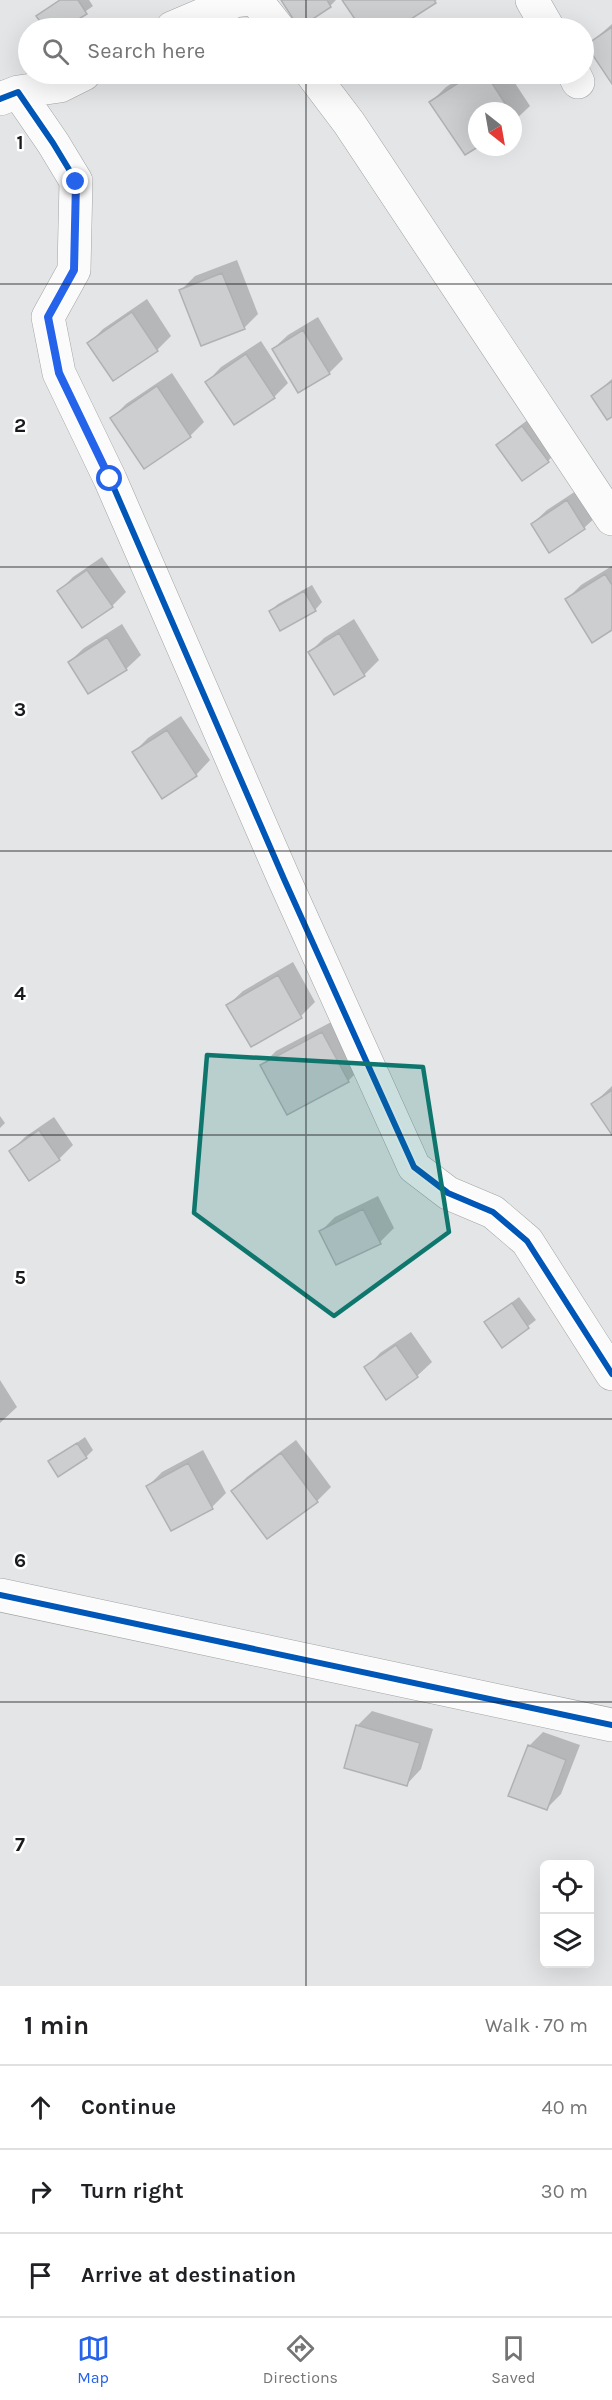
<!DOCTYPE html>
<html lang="en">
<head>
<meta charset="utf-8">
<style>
	:root { --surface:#fff; --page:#f2f2f2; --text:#202124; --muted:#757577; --line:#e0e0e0; --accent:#2563eb }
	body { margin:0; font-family:Karla,sans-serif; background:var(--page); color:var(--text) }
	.controls { position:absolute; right:18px; bottom:18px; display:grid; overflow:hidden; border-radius:9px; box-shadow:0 6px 24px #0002 }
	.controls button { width:54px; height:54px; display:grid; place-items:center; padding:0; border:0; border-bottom:2px solid var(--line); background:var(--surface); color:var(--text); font:30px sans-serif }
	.compass { position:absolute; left:468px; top:102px; width:54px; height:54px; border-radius:50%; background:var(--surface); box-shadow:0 6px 24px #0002; rotate:149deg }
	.stop { position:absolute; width:18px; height:18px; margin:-14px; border:4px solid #2563eb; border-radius:50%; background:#fff }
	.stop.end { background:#2563eb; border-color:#fff; box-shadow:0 2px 6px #0008 }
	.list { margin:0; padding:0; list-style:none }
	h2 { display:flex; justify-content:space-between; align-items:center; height:78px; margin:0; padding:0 24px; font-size:26px }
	h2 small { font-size:20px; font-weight:400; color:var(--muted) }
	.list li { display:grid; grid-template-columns:39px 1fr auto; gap:18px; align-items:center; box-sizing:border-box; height:84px; padding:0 24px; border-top:2px solid var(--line) }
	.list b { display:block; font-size:22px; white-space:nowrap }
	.list em { font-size:20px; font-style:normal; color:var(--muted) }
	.icon { flex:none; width:33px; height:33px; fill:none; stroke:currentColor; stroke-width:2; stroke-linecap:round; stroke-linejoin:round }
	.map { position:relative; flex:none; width:612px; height:1986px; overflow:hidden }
	.search { position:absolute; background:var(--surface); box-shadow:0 6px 24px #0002; left:18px; right:18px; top:18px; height:66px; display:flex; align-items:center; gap:15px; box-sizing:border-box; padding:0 21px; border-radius:33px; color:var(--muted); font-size:22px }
	.sheet { height:330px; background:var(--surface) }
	nav { display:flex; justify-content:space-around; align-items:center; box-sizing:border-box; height:84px; border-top:2px solid var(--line); background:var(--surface); font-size:16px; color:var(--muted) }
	nav a { display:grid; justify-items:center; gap:3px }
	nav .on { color:var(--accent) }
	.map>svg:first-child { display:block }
	.shadow { fill:#0003 }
	.building { fill:#cdced0; stroke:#afb1b3; stroke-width:1.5 }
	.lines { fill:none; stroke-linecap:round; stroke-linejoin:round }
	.street-casing { stroke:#a2a3a4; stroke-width:34 }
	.street { stroke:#fbfbfb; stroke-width:33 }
	.cycleway-casing { stroke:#fff; stroke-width:10 }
	.cycleway { stroke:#0057b8; stroke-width:6 }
	.route { stroke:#2563eb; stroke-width:8 }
	.marked { fill:#0f766e; fill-opacity:0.2; stroke:#0f766e; stroke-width:4.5; stroke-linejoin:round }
	.grid { fill:none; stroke:#191a1c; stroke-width:1.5; stroke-opacity:0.55 }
	.grid-label { font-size:20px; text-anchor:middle; font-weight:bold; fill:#191a1c; stroke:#fff; stroke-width:5; stroke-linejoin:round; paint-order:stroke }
</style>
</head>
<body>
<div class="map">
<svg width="612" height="1986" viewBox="0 0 612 1986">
	<rect width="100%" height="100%" fill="#e3e5e7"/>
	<path class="shadow" d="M59,0H89L93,6L62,28H46L38,16Z
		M283,0H336L330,6Z
		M344,0H437L395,28H363Z
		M612,24V81L588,45Z
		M467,74H509L530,106L513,122V111H477L431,102L446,87Z
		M237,260L258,314L244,328L181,290L195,276Z
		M147,299L171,336L157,350L89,343L103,329Z
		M318,317L343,359L329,373L273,349L288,335Z
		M261,341L288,383L274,397L207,382L221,367Z
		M172,373L204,422L190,436L112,418L126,404Z
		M612,379V415L593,396Z
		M537,413L562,446L548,461L498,445L513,431Z
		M582,487L599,514L584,528L550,551L532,524L547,510Z
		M102,557L126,592L112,606L59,591L73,577Z
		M612,566V629L567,599L581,585Z
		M312,585L322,602L315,610L270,611L278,604Z
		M354,619L379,660L364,675L334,693L310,652L324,638Z
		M122,624L141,655L126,669L69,662L84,648Z
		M181,716L210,760L196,775L134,752L148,738Z
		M293,962L315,1002L301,1016L228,1005L243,991Z
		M337,1019L362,1067L348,1081L261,1066L276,1051Z
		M612,1086V1132L593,1104Z
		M0,1116L5,1123L0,1128Z
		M54,1117L73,1145L59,1159L11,1151L25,1137Z
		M378,1196L394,1228L380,1242L321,1231L335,1217Z
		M519,1297L536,1320L502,1346L486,1322Z
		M411,1332L432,1362L417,1376L387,1397L366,1368L380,1353Z
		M0,1380L17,1407L0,1423Z
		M85,1437L93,1450L86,1457L50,1462Z
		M296,1440L331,1487L317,1501L233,1491L247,1477Z
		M203,1450L226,1493L212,1507L148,1486L162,1472Z
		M372,1711L433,1729L421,1769L407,1784L357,1726Z
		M543,1732L580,1745L561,1794L546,1809L529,1746Z"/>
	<path class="building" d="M60,0H78L87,14L64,28H45L36,16Z
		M281,0H327L331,7L299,28Z
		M342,0H434L436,3L397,28H361Z
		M612,27V84L586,45Z
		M472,74H486L510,111H477L478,147L465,155L429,102Z
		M222,273L245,329L201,346L179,290Z
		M132,312L158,351L113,381L87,343Z
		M303,330L330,374L298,393L272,349Z
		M246,354L275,398L234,425L205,382Z
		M612,381V417L607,420L591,396Z
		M157,386L191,437L144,469L110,418Z
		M522,426L549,462L522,481L496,445Z
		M567,500L585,529L549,553L531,524Z
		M87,570L113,607L82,628L57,591Z
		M605,574L612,585V630L592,643L565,599Z
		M304,591L316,611L280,631L269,611Z
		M339,633L365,676L334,695L308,652Z
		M107,637L127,670L88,694L68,662Z
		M167,730L197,776L162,799L132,752Z
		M278,975L302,1018L251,1047L226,1005Z
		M322,1032L349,1082L287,1115L260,1065Z
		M612,1090V1135L591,1104Z
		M39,1130L60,1160L29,1181L9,1151Z
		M363,1209L381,1244L336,1265L319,1231Z
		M512,1303L529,1328L502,1348L484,1322Z
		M396,1345L418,1377L386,1400L364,1367Z
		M77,1443L87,1458L58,1477L48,1461Z
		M281,1453L318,1502L267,1539L231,1491Z
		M188,1463L213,1509L171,1531L146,1486Z
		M356,1725L420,1743L407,1786L344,1768Z
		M528,1745L566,1760L547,1810L508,1796Z"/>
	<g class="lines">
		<defs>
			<path id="street" d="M253,0L259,4L278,28
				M532,0L548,28
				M172,28L235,1L243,0
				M312,74L349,123L612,519
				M574,74L578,82
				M18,92L60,86L84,74
				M0,99L18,92L53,143L76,181L74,270L48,317L59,373L110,479L284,879L414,1167L448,1193L493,1212L527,1241L612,1374
				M0,1595L612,1725"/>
		</defs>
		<use href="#street" class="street-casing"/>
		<use href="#street" class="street"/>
		<defs>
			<path id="cycleway" d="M0,99L18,92L53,143L76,181L74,270L48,317L59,373L110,479L284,879L414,1167L448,1193L493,1212L527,1241L612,1374
				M0,1595L612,1725"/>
		</defs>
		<use href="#cycleway" class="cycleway-casing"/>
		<use href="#cycleway" class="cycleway"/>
	</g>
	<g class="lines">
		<path class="route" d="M76,182L74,270L48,317L59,373L110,479"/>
	</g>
	<path class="marked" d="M207,1055L423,1067L449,1232L334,1316L194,1213Z"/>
	<path class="grid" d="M306,0V28M306,74V1986M0,284H612M0,567H612M0,851H612M0,1135H612M0,1419H612M0,1702H612"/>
	<g class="grid-label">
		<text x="20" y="149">1</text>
		<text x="20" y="432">2</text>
		<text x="20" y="716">3</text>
		<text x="20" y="1000">4</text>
		<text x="20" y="1284">5</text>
		<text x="20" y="1567">6</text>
		<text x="20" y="1851">7</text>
	</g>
</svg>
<div class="controls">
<button><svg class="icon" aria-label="locate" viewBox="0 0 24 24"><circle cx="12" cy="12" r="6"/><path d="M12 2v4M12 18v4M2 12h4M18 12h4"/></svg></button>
<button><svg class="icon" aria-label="layers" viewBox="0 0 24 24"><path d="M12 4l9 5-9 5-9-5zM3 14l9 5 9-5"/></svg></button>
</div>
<svg class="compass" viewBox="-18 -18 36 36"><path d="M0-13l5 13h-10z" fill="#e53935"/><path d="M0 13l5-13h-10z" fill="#757577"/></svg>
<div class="stop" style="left:110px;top:479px"></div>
<div class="stop end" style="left:76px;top:182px"></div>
<div class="search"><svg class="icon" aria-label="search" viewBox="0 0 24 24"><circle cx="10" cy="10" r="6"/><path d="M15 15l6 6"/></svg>Search here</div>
</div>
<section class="sheet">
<h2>1 min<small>Walk · 70 m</small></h2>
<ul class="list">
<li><svg class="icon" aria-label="ahead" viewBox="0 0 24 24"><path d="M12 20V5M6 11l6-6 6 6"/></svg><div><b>Continue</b></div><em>40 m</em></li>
<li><svg class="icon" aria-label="right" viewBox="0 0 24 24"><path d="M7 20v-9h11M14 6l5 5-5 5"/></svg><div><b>Turn right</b></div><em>30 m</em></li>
<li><svg class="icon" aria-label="arrive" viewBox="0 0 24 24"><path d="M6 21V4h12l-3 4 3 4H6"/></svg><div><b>Arrive at destination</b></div></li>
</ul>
</section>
<nav>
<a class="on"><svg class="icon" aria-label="map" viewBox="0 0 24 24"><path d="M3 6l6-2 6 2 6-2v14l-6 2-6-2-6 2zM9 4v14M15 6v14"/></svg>Map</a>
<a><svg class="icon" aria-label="directions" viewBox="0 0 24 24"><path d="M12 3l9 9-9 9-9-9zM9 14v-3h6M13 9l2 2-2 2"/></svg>Directions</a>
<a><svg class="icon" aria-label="saved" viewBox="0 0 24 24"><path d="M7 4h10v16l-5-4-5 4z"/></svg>Saved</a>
</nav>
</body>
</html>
